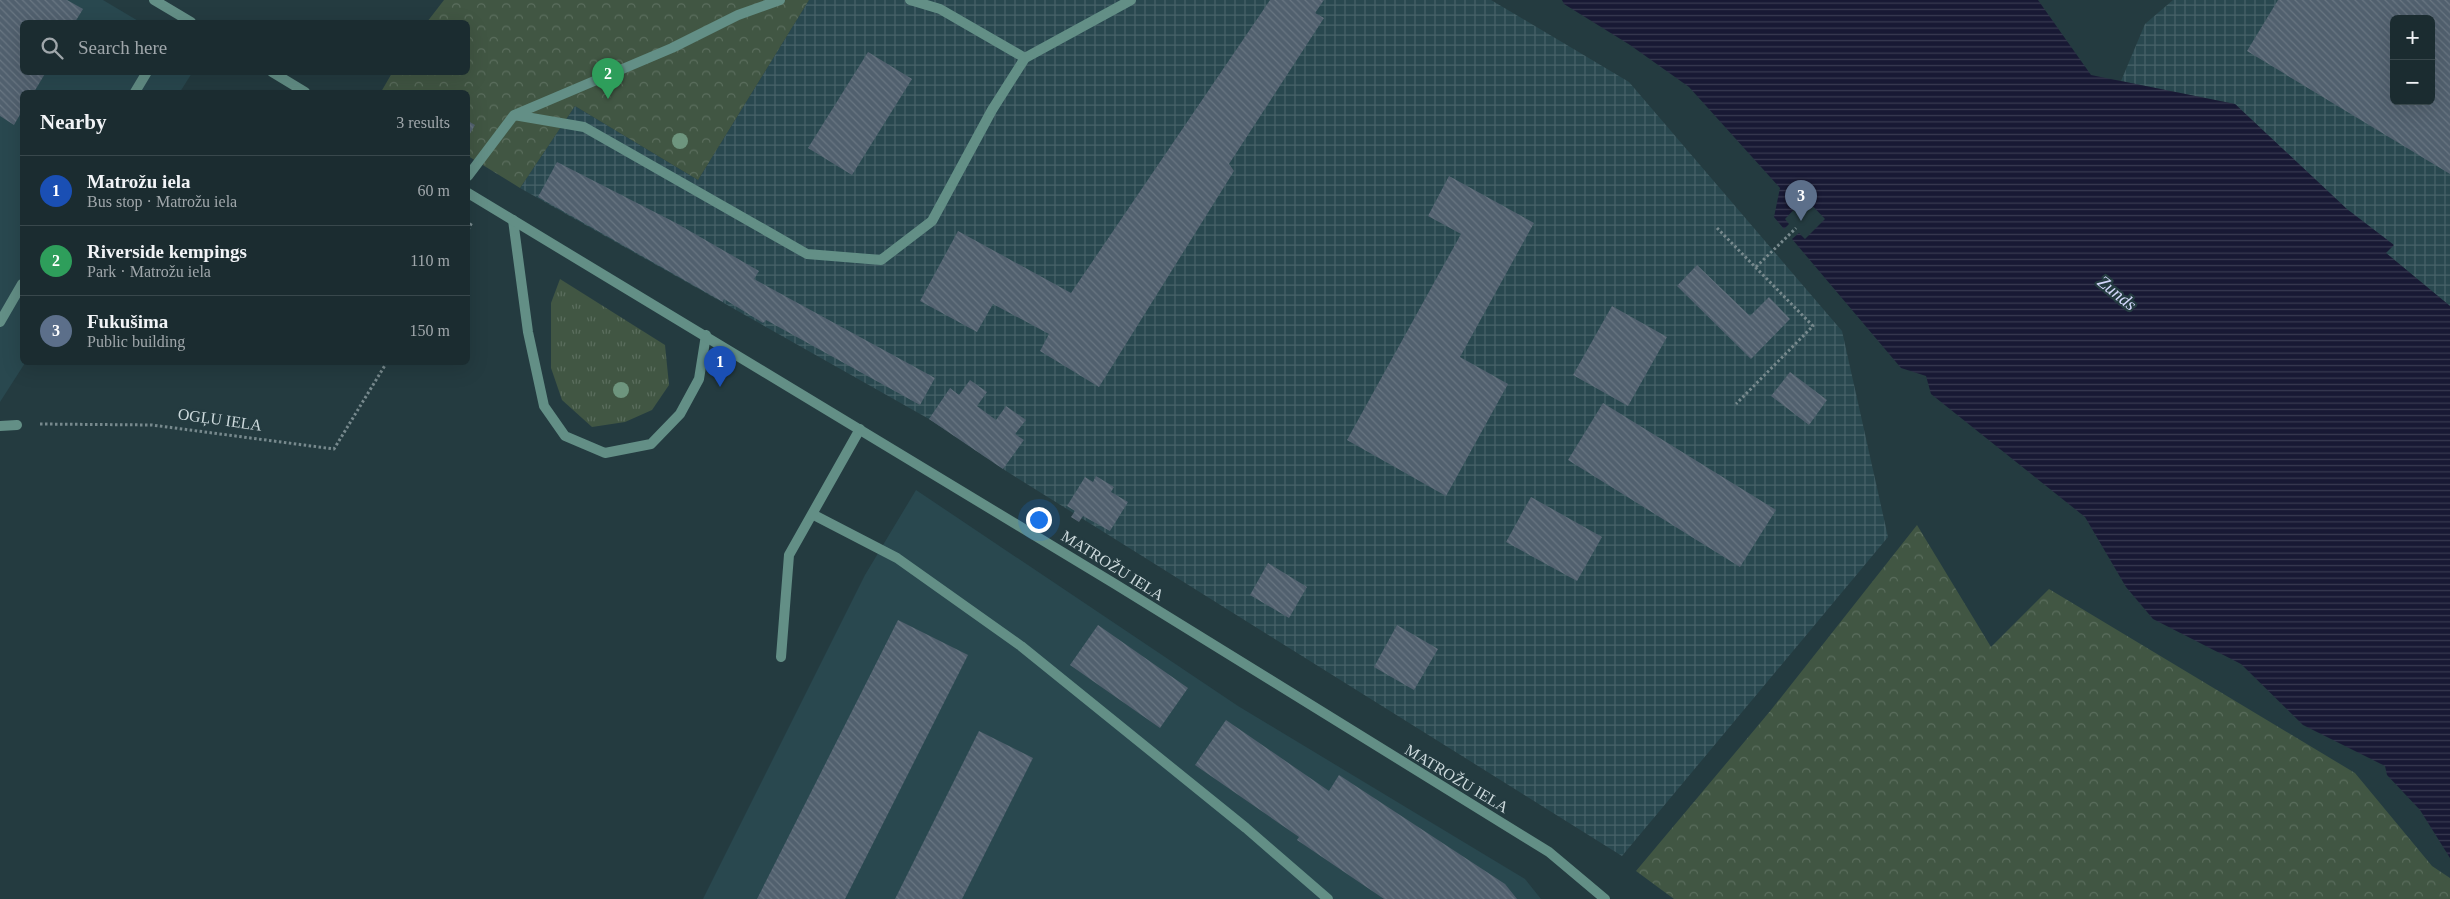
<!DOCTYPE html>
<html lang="en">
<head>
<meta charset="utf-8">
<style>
	:root { --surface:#1b2c30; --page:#243438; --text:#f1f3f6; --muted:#a0a7ab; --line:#39484c; --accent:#f59b9e }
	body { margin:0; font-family:"Times New Roman",serif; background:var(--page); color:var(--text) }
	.controls { position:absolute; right:15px; top:15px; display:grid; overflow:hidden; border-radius:8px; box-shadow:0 5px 20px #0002 }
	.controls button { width:45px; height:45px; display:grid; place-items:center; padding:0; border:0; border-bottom:1px solid var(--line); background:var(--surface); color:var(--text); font:25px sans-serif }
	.you { position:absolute; left:1038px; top:519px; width:18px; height:18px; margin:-12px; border:4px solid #fff; border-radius:50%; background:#1a73e8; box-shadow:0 0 0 8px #1a73e833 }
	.badge { display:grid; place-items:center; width:32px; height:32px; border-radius:50%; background:var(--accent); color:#fff; font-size:16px; font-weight:700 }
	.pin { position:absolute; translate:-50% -41px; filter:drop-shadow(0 1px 2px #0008) }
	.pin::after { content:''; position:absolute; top:26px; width:18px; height:15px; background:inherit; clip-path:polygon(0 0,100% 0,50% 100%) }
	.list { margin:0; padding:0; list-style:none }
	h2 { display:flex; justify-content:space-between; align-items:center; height:65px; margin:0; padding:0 20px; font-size:21px }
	h2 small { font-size:16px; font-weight:400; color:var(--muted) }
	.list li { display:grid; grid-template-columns:32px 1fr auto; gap:15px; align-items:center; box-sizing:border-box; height:70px; padding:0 20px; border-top:1px solid var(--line) }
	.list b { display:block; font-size:19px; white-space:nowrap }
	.list p { margin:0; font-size:16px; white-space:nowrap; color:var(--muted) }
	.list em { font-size:16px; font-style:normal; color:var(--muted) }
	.icon { flex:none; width:28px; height:28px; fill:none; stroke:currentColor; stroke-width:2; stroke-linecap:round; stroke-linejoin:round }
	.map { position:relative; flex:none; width:2450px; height:899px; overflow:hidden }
	.search { position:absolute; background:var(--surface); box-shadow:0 5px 20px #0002; left:20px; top:20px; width:450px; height:55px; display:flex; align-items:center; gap:12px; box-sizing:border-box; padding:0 18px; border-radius:8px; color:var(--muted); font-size:19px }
	.panel { position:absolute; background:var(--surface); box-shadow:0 5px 20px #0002; left:20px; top:90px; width:450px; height:275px; border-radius:8px }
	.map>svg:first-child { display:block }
	.built { fill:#29484f }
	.industrial { fill:url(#industrial-grid); fill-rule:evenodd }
	.grass { fill:url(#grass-tufts) }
	.forest { fill:url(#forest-crowns) }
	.water { fill:url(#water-rules) }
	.building { fill:url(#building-back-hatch); fill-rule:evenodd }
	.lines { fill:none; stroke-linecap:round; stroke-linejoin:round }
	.path { stroke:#77898d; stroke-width:3; stroke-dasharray:2.5 2.5; stroke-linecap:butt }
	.lane { stroke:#638f86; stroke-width:10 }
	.street { stroke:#638f86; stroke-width:10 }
	.tree { fill:#6e957e }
	.labels { text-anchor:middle; stroke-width:4.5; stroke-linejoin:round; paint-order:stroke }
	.street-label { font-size:16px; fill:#ccd9dc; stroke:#243b40 }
	.water-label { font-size:18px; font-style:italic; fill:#d3d7fb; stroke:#243b40 }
</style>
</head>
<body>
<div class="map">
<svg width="2450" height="899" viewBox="0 0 2450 899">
	<defs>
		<pattern id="industrial-grid" width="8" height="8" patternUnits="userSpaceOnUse" patternTransform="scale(1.25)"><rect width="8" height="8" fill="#29484f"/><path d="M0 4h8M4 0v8" fill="none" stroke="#476268"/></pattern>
		<pattern id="grass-tufts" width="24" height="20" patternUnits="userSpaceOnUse" patternTransform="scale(1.25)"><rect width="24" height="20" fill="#415643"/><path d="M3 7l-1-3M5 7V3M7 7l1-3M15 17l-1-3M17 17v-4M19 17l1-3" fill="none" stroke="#5b6e5e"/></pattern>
		<pattern id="forest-crowns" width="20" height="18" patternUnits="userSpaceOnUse" patternTransform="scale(1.25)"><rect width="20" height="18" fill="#415643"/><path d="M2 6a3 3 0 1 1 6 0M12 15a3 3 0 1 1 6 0" fill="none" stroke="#5b6e5e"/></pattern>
		<pattern id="water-rules" width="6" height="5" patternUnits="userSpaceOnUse" patternTransform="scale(1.25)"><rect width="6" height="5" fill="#181934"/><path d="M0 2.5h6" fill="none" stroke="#383a51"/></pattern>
		<pattern id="building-back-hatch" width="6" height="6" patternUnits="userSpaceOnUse" patternTransform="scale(1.25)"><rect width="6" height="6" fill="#51606e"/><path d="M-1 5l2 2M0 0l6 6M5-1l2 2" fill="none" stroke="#697682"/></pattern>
	</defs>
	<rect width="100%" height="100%" fill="#243b40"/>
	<path class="built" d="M0,0H103L140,22H22V72L192,73L180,92H22V362L25,363L0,402Z
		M916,490L1238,706L1525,879L1541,899H703L865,575Z"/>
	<path class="industrial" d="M809,0H1491L1629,82L1842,331L1888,537L1622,856L1003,469L929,419L520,188L575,106L698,180Z
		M2173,0H2450V306L2385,252L2393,245L2347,210L2235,104L2121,81L2145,24ZM2394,19H2431V101H2394Z"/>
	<path class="grass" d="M560,279L665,345L669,385L652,410L625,422L592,427L562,400L551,368V303Z"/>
	<path class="forest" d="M444,0H809L698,180L575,106L520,188L468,156V92H381L392,73L468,72V22H427Z
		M1917,525L1991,647L2049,589L2355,773L2432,866L2450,878V899H1674L1636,871L1771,710Z"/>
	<path class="water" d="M1562,0H2038L2091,75L2235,104L2347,209L2394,245L2386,253L2450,306V858L2420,810L2387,775L2385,766L2303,725L2241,664L2153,619L2126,587L2085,517L1931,394L1926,376L1901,368L1792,239L1799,233L1805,239L1825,219L1805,198L1785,219L1789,224L1784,229L1774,217L1780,188L1689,87L1630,45L1564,4Z"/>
	<path class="building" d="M0,0H67L83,9L75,22H22V72H46L34,92H22V111L14,125L0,116Z
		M1270,0H1324L1315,13L1324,18L1229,164L1234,171L1099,387L1040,351L1049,334L993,304L977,332L920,301L958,231L1071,293Z
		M2278,0H2450V174L2247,51ZM2394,19H2431V101H2394Z
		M868,52L912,79L852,175L808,148Z
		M468,121L475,125L468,137Z
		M557,162L676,223L759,271L754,279L935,378L920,405L766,320L763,323L724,299L723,302L538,197Z
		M1449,176L1534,223L1460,357L1508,384L1446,496L1347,440L1461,234L1428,216Z
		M1697,265L1750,316L1769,297L1790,319L1751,359L1677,286Z
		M1612,306L1667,337L1628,406L1573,375Z
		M1790,372L1827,400L1809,425L1771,396Z
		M970,380L987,392L977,406L996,420L1006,406L1026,420L1015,434L1024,440L1003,469L929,419L950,388L959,395Z
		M1603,403L1776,510L1740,567L1568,460Z
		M1096,476L1114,487L1111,492L1128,502L1110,531L1083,516L1079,522L1071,517L1075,511L1067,506L1085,477L1093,482Z
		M1531,497L1602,537L1577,581L1506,542Z
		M1268,563L1307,587L1289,618L1250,595Z
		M898,620L968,655L845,899H757Z
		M1098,625L1188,688L1160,728L1070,665Z
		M1397,625L1438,649L1414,690L1374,667Z
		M1226,720L1329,791L1339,775L1505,884L1517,899H1384L1297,840L1299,837L1195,765Z
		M979,731L1033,758L962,899H895Z"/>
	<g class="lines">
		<path class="path" d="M1717,228L1813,326L1736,404
			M468,230L472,222
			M1756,267L1796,228
			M40,424L152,425L334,449L387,362"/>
		<path class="lane" d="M1025,58L1131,0
			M135,92L147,72
			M514,115L584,127L807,254L881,260L932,221L992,110L1025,58L940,9L910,0
			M468,176L514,115L672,48L738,15L780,0
			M513,220L528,332L544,406L565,436L605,453L651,444L680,414L699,379L706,335
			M0,322L22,284
			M812,514L897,558L1021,646L1246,828L1328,899
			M781,657L789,555L860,429"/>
		<path class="street" d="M154,0L191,22
			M272,72L305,92
			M468,193L1115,584L1549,852L1605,899
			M0,426L17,425"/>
	</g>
	<g class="tree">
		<circle cx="680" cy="141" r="8"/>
		<circle cx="621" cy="390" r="8"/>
	</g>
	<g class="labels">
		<g class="street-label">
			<text transform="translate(220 419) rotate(8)" y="6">OGĻU IELA</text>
			<text transform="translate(1113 565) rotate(32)" y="6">MATROŽU IELA</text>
			<text transform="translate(1457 778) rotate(31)" y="6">MATROŽU IELA</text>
		</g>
		<g class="water-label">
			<text transform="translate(2117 293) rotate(39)" y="6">Zunds</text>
		</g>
	</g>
</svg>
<div class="controls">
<button>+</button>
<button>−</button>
</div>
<div class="you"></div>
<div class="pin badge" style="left:720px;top:387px;background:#1a4fb4">1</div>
<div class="pin badge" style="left:608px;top:99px;background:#2e9e5b">2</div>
<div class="pin badge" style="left:1801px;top:221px;background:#5c6f8a">3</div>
<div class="search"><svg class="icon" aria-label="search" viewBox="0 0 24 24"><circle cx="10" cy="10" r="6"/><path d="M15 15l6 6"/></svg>Search here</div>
<section class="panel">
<h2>Nearby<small>3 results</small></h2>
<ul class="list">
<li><span class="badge" style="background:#1a4fb4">1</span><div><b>Matrožu iela</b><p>Bus stop · Matrožu iela</p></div><em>60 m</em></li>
<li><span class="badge" style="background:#2e9e5b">2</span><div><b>Riverside kempings</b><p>Park · Matrožu iela</p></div><em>110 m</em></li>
<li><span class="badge" style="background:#5c6f8a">3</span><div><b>Fukušima</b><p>Public building</p></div><em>150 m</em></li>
</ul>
</section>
</div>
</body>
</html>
